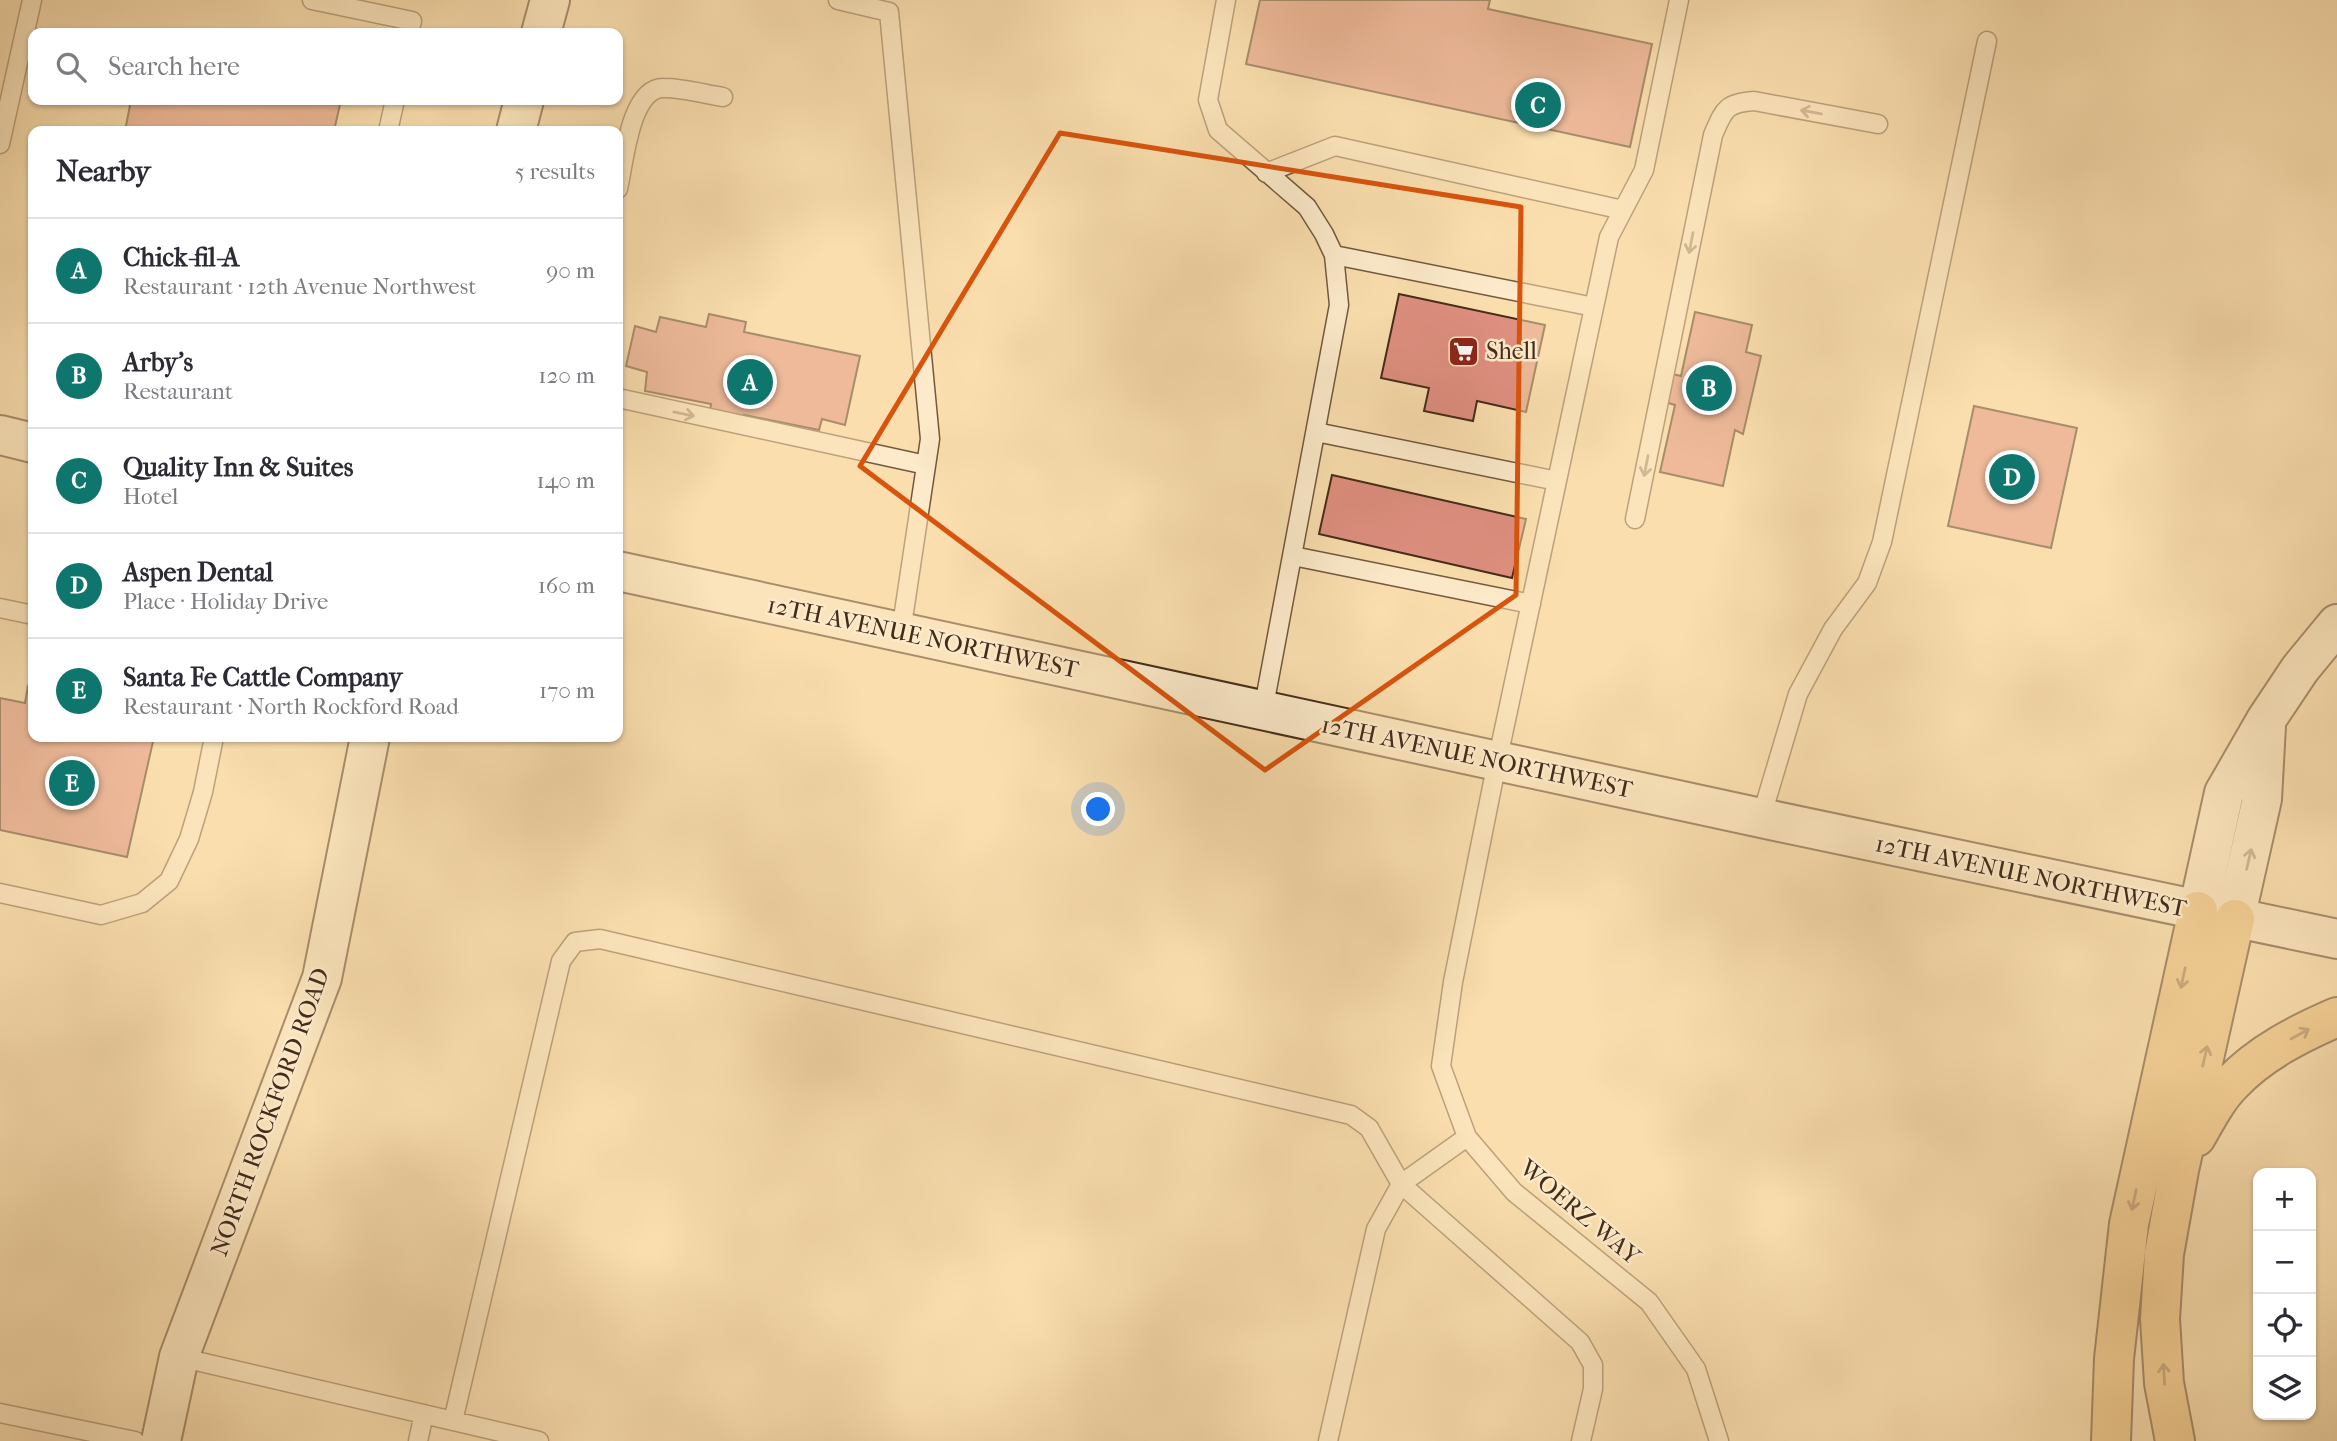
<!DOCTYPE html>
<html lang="en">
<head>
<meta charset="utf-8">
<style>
	:root { --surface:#fff; --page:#f2f2f3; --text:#2b2b33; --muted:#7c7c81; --line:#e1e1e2; --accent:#0f766e }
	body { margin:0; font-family:"IM FELL French Canon",serif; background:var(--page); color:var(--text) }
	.controls { position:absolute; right:21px; bottom:21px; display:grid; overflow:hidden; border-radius:14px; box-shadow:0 2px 5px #0004 }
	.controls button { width:63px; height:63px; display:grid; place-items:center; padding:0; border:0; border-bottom:2px solid var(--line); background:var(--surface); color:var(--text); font:35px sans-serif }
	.you { position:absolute; left:1099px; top:810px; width:24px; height:24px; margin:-18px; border:5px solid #fff; border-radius:50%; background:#1a73e8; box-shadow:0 0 0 10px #1a73e833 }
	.badge { display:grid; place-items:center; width:46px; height:46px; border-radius:50%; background:var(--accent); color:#fff; font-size:23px; font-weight:700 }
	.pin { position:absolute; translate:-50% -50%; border:4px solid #fff; box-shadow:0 2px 7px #0006 }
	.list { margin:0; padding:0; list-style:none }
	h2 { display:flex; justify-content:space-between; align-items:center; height:91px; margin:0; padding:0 28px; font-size:30px }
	h2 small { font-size:23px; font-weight:400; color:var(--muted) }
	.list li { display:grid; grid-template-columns:46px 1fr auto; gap:21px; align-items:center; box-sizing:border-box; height:105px; padding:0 28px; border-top:2px solid var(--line) }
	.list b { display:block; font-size:26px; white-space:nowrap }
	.list p { margin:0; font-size:23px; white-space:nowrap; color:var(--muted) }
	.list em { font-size:23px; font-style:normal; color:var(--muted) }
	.icon { flex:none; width:38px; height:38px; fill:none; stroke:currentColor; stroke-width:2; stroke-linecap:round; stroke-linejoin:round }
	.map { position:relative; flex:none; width:2337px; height:1441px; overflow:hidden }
	.search { position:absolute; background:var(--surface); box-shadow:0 2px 5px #0004; left:28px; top:28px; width:595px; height:77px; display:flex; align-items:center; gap:18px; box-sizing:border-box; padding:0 24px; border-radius:14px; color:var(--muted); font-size:26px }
	.panel { position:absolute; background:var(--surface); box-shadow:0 2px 5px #0004; left:28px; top:126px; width:595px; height:616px; border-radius:14px }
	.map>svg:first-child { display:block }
	.building { fill:#df8f80; stroke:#452c19; stroke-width:2 }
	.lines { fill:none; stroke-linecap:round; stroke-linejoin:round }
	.lane-casing { stroke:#72583e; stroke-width:21 }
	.secondary-casing { stroke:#452c19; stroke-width:42 }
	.highway-casing { stroke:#452c19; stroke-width:42 }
	.lane { stroke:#fceaca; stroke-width:18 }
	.secondary { stroke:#fceaca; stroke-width:38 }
	.highway { stroke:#edbf77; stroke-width:38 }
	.oneway { stroke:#a08b72 }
	.oneway2 { stroke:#916e43 }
	.marked { fill:none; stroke:#d8540d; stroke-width:5; stroke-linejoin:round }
	.labels { text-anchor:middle; stroke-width:5; stroke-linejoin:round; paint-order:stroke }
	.poi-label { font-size:24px; fill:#452c19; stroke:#fceaca; text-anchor:start }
	.street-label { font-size:24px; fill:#452c19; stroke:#fceaca }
</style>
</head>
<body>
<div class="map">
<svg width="2337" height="1441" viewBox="0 0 2337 1441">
	<rect width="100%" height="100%" fill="#fadeae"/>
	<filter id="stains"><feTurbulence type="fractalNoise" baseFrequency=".00286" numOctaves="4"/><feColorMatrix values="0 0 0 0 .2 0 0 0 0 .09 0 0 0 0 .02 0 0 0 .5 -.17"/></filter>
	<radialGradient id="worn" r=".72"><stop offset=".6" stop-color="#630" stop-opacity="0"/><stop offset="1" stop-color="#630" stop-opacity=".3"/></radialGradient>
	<path class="building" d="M1260,0H1490L1488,9L1652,44L1630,147L1246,64Z
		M131,100H341L334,131H183L169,128L168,131H125Z
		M1399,294L1545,325L1526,412L1477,401L1473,421L1424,411L1429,388L1381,378Z
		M1695,312L1752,325L1746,352L1761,356L1743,434L1735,430L1723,486L1660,472L1675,405L1662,401L1668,373L1681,376Z
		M709,314L746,322L744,332L860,356L845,425L822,419L819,430L744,415L742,419L710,412L711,404L645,391L647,372L626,366L635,326L656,332L660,317L706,327Z
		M1974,406L2077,428L2051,548L1948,526Z
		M1332,475L1526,519L1512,578L1319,534Z
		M28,686L33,688V737H154L127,857L0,830V698L25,703Z"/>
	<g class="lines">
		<defs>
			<path id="lane" d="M312,0L412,21L409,33
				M838,0L889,12L930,439L901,632
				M1226,0L1208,100L1218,130L1307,207L1324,234L1334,255L1339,305L1263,711
				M1679,0L1644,170L1609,237L1497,762L1453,982L1441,1066L1467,1137L1514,1192L1649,1302L1696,1369L1719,1441
				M388,131L395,100
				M0,144L32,0
				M1266,173L1335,146L1623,210
				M618,189C624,163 630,87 664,88C683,88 704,94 723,97
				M1334,255L1594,307
				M618,398L926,465
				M1316,432L1557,481
				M1635,519L1713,135C1724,110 1725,103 1754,101L1878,124
				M1293,556L1531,604
				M0,608L33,615
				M1761,818L1798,694L1833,629L1867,583L1882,542L1987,41
				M0,893L101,915L142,903L169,881L189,839L203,792L214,737
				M179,1357L539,1441
				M0,1413L135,1441
				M453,1421L561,961L575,942L600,939L1351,1115L1369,1128L1401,1184L1580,1342L1593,1365V1389L1581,1441
				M418,1441L424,1414
				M1328,1441L1376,1229L1401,1184L1467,1137"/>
			<path id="secondary" d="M541,33L550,0
				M516,131L524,100
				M0,435L33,443
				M618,571L1761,818L2337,939
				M2198,911L2224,793L2266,720L2300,669L2337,624
				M2235,919L2262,799L2266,726
				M161,1441L179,1357L322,978L370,737"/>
			<path id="highway" d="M2196,1137C2207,1118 2217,1098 2232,1083C2260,1053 2300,1033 2337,1017
				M2111,1441L2114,1359L2129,1224L2198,911
				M2175,1441L2164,1383L2160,1319L2164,1254L2179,1170L2235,919"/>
		</defs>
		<use href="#lane" class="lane-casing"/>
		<use href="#secondary" class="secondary-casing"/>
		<use href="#highway" class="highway-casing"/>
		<use href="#lane" class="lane"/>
		<use href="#secondary" class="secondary"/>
		<use href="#highway" class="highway"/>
	</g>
	<defs><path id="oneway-shaft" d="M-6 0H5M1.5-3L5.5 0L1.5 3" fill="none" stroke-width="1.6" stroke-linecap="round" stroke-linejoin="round" transform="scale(1.75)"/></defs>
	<g class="oneway">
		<use href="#oneway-shaft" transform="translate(1811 112) rotate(-170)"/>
		<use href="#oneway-shaft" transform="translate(1691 243) rotate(101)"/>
		<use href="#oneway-shaft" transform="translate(684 414) rotate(12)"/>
		<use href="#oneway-shaft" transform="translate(1646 466) rotate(101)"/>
		<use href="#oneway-shaft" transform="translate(2249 859) rotate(-77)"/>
	</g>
	<g class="oneway2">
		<use href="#oneway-shaft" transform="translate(2183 978) rotate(102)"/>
		<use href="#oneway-shaft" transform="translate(2300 1034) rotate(-29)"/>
		<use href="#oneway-shaft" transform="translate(2205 1056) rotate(-77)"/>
		<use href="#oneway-shaft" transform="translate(2134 1200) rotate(102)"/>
		<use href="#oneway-shaft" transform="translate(2164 1374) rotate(-94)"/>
	</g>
	<path d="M0 0H2337V1441H0ZM1060,133L1521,207L1516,595L1265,770L860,466Z" fill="#fadeae" fill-opacity=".55" fill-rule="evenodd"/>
	<path class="marked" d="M1060,133L1521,207L1516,595L1265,770L860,466Z"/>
	<defs>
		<symbol id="supermarket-square" viewBox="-11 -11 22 22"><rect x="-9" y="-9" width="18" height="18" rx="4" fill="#8f2418" stroke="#fceaca"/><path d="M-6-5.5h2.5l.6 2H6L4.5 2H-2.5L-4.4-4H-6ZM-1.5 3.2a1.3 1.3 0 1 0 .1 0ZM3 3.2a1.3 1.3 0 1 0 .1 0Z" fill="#fff"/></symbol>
	</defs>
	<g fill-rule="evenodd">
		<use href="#supermarket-square" x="1446" y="334" width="35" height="35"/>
	</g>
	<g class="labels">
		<g class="poi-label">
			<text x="1486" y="359">Shell</text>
		</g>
		<g class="street-label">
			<text transform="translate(923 637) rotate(12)" y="8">12TH AVENUE NORTHWEST</text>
			<text transform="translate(1477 757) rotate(12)" y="8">12TH AVENUE NORTHWEST</text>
			<text transform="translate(2031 876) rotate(12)" y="8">12TH AVENUE NORTHWEST</text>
			<text transform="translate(270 1112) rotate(-70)" y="8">NORTH ROCKFORD ROAD</text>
			<text transform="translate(1580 1212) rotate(40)" y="8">WOERZ WAY</text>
		</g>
	</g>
	<rect width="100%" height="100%" filter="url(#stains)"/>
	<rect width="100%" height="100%" fill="url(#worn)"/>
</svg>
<div class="controls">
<button>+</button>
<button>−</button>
<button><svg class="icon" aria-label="locate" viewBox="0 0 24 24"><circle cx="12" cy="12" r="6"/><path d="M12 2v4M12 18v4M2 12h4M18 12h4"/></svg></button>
<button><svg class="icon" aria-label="layers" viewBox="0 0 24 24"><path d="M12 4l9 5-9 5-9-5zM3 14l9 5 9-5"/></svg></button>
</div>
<div class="you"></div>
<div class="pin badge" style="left:750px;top:382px">A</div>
<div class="pin badge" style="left:1709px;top:388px">B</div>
<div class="pin badge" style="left:1538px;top:105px">C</div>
<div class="pin badge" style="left:2012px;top:477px">D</div>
<div class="pin badge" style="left:72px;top:783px">E</div>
<div class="search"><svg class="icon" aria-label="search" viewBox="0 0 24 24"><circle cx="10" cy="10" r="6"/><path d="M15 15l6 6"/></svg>Search here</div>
<section class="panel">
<h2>Nearby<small>5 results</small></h2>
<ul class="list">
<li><span class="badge">A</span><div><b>Chick-fil-A</b><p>Restaurant · 12th Avenue Northwest</p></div><em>90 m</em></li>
<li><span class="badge">B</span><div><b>Arby's</b><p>Restaurant</p></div><em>120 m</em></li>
<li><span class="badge">C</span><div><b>Quality Inn &amp; Suites</b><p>Hotel</p></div><em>140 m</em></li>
<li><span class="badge">D</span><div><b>Aspen Dental</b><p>Place · Holiday Drive</p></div><em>160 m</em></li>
<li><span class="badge">E</span><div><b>Santa Fe Cattle Company</b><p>Restaurant · North Rockford Road</p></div><em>170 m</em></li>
</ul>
</section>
</div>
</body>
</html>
